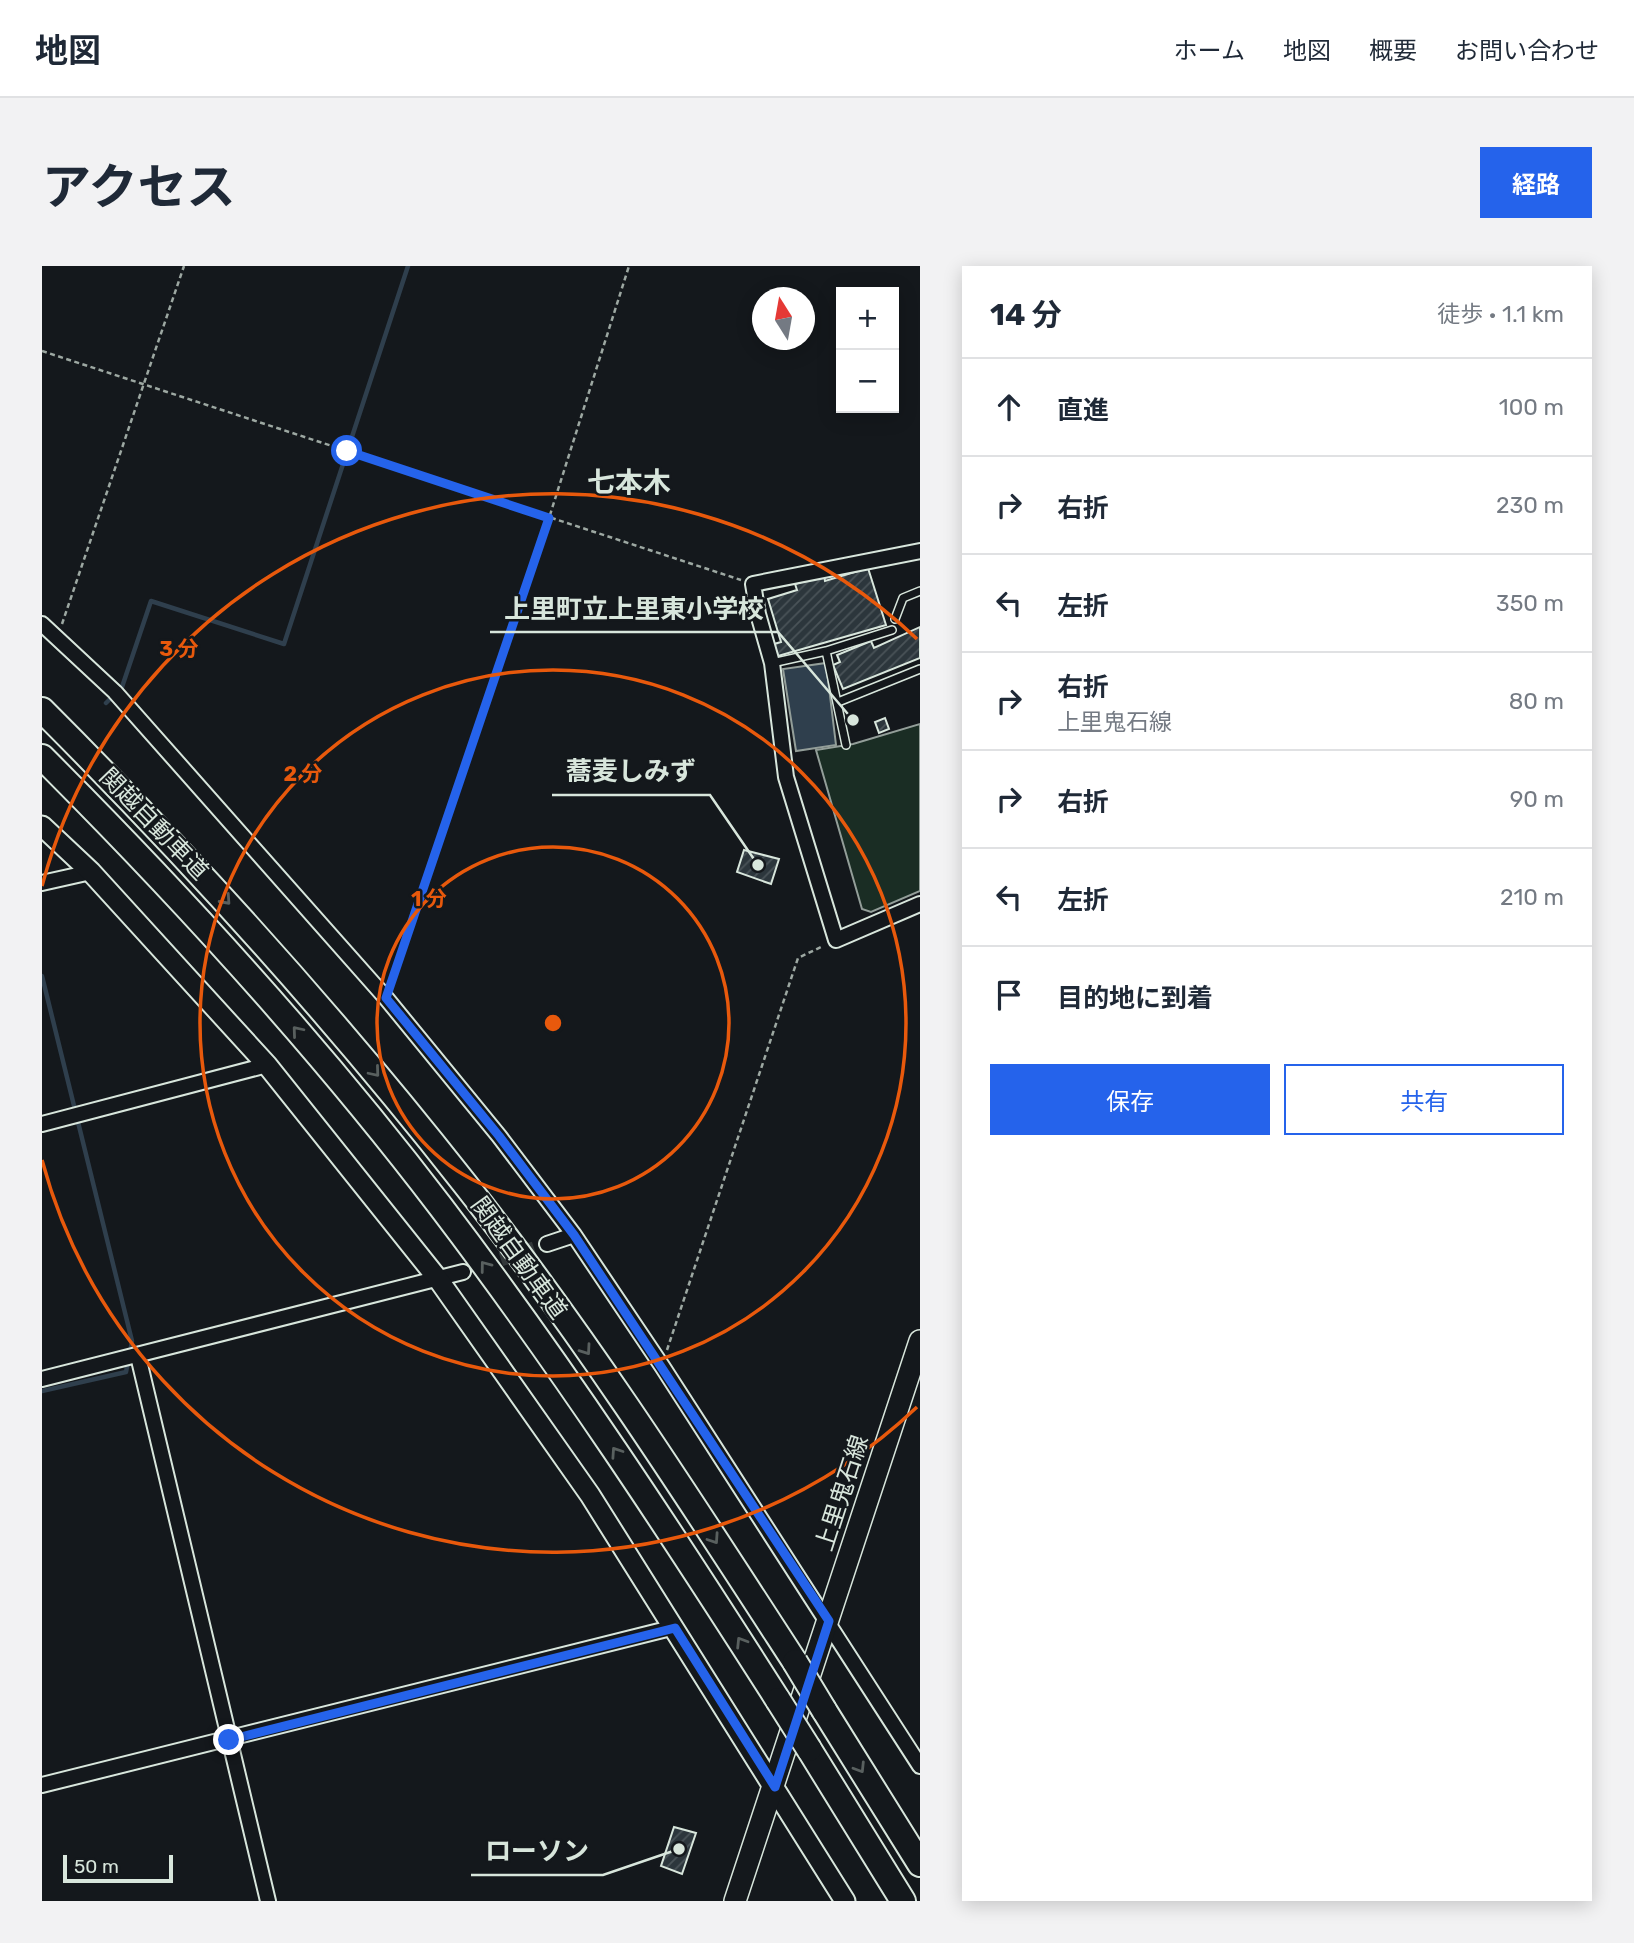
<!DOCTYPE html>
<html lang="ja">
<head>
<meta charset="utf-8">
<style>
	:root { --surface:#fff; --page:#f2f2f3; --text:#1f2937; --muted:#747a83; --line:#e0e1e3; --accent:#2563eb }
	body { margin:0; font-family:Rubik,"Noto Sans JP",sans-serif; background:var(--page); color:var(--text) }
	.controls { position:absolute; right:21px; top:21px; display:grid; overflow:hidden; border-radius:0px; box-shadow:0 4px 18px #0003 }
	.controls button { width:63px; height:63px; display:grid; place-items:center; padding:0; border:0; border-bottom:2px solid var(--line); background:var(--surface); color:var(--text); font:35px sans-serif }
	.compass { position:absolute; left:710px; top:21px; width:63px; height:63px; border-radius:50%; background:var(--surface); box-shadow:0 4px 18px #0003; rotate:349deg }
	.scale { position:absolute; left:21px; bottom:18px; width:110px; box-sizing:border-box; padding-left:7px; border:4px solid #d8e6dc; border-top:0; font-size:19px; line-height:24px; white-space:nowrap; color:#d8e6dc; -webkit-text-stroke:5px #14181c; paint-order:stroke }
	.stop { position:absolute; width:21px; height:21px; margin:-16px; border:5px solid #2563eb; border-radius:50%; background:#fff }
	.stop.end { background:#2563eb; border-color:#fff; box-shadow:0 2px 7px #0008 }
	.list { margin:0; padding:0; list-style:none }
	h2 { display:flex; justify-content:space-between; align-items:center; height:91px; margin:0; padding:0 28px; font-size:30px }
	h2 small { font-size:23px; font-weight:400; color:var(--muted) }
	.list li { display:grid; grid-template-columns:46px 1fr auto; gap:21px; align-items:center; box-sizing:border-box; height:98px; padding:0 28px; border-top:2px solid var(--line) }
	.list b { display:block; font-size:26px; white-space:nowrap }
	.list p { margin:0; font-size:23px; white-space:nowrap; color:var(--muted) }
	.list em { font-size:23px; font-style:normal; color:var(--muted) }
	.actions { display:flex; gap:14px; padding:21px 28px }
	.actions a { flex:1; padding:16px 0; border:2px solid var(--accent); border-radius:0px; text-align:center; font-size:24px; color:var(--accent) }
	.actions .main { background:var(--accent); color:#fff }
	.icon { flex:none; width:38px; height:38px; fill:none; stroke:currentColor; stroke-width:2; stroke-linecap:round; stroke-linejoin:round }
	.map { position:relative; flex:none; width:878px; height:1635px; overflow:hidden; border-radius:0px }
	header { display:flex; align-items:center; gap:42px; box-sizing:border-box; height:98px; padding:0 35px; background:var(--surface); border-bottom:2px solid var(--line) }
	header strong { font-size:33px }
	nav { display:flex; gap:38px; margin-inline-start:auto; font-size:24px }
	.intro { display:flex; align-items:center; justify-content:space-between; box-sizing:border-box; height:168px; padding:0 42px }
	h1 { margin:0; font-size:49px }
	.button { padding:18px 32px; border-radius:0px; background:var(--accent); color:#fff; font-size:24px; font-weight:700 }
	main { display:flex; gap:42px; padding:0 42px }
	aside { flex:1; background:var(--surface); border-radius:0px; box-shadow:0 4px 18px #0003 }
	.map>svg:first-child { display:block }
	.green { fill:#1a2d24; stroke:#939e99; stroke-width:2 }
	.water { fill:#2f3f4d; stroke:#939e99; stroke-width:2 }
	.lines { fill:none; stroke-linecap:round; stroke-linejoin:round }
	.stream { stroke:#2f3f4d; stroke-width:4.5 }
	.building { fill:url(#building-hatch); stroke:#d8e6dc; stroke-width:2 }
	.street-tunnel { stroke:#313739; stroke-width:14; stroke-dasharray:14 7; stroke-linecap:butt }
	.lane-casing { stroke:#d8e6dc; stroke-width:10 }
	.street-casing { stroke:#d8e6dc; stroke-width:18 }
	.secondary-casing { stroke:#d8e6dc; stroke-width:23 }
	.primary-casing { stroke:#d8e6dc; stroke-width:24 }
	.highway-casing { stroke:#d8e6dc; stroke-width:28 }
	.path { stroke:#9da8a2; stroke-width:2.5; stroke-dasharray:5 3.5; stroke-linecap:butt }
	.lane { stroke:#14181c; stroke-width:7 }
	.street { stroke:#14181c; stroke-width:14 }
	.secondary { stroke:#14181c; stroke-width:19 }
	.primary { stroke:#14181c; stroke-width:21 }
	.highway { stroke:#14181c; stroke-width:24 }
	.highway-bridge-casing { stroke:#d8e6dc; stroke-width:28; stroke-linecap:butt }
	.highway-bridge { stroke:#14181c; stroke-width:24 }
	.oneway { stroke:#59605f }
	.route { stroke:#2563eb; stroke-width:9 }
	.ring { fill:none; stroke:#e8590c; stroke-width:3.5 }
	.labels { text-anchor:middle; stroke-width:5; stroke-linejoin:round; paint-order:stroke }
	.street-label { font-size:24px; fill:#d8e6dc; stroke:#14181c }
	.quarter-label { font-size:28px; font-weight:bold; fill:#d8e6dc; stroke:#14181c }
	.centre { fill:#e8590c; stroke:#14181c; stroke-width:3.5 }
	.ring-label { font-size:21px; text-anchor:middle; font-weight:bold; fill:#e8590c; stroke:#14181c; stroke-width:5; stroke-linejoin:round; paint-order:stroke }
	.leader { fill:none; stroke:#d8e6dc; stroke-width:2.5 }
	.callout-dot { fill:#d8e6dc; stroke:#14181c; stroke-width:2.5 }
	.callout-label { font-size:26px; text-anchor:middle; font-weight:bold; fill:#d8e6dc; stroke:#14181c; stroke-width:5; stroke-linejoin:round; paint-order:stroke }
</style>
</head>
<body>
<header>
<strong>地図</strong>
<nav><a>ホーム</a><a>地図</a><a>概要</a><a>お問い合わせ</a></nav>
</header>
<div class="intro"><h1>アクセス</h1><a class="button">経路</a></div>
<main>
<div class="map">
<svg width="878" height="1635" viewBox="0 0 878 1635">
	<defs>
		<pattern id="building-hatch" width="6" height="6" patternUnits="userSpaceOnUse" patternTransform="scale(1.75)"><rect width="6" height="6" fill="#2c363c"/><path d="M-1 1l2-2M0 6l6-6M5 7l2-2" fill="none" stroke="#4a5358"/></pattern>
	</defs>
	<rect width="100%" height="100%" fill="#14181c"/>
	<path class="green" d="M878,458V625L829,646L820,643L774,484L811,478Z"/>
	<path class="water" d="M784,397L794,479L754,485L741,403Z"/>
	<g class="lines">
		<path class="stream" d="M64,437L80,421L109,335L242,378L366,0
			M0,710L90,1075L88,1087
			M0,1125L84,1106L86,1096"/>
	</g>
	<path class="building" d="M826,302L844,359L736,390L732,378L739,376L726,333L755,324L753,318L782,309L783,315Z
		M878,361V392L801,423L791,399L798,396L795,389L829,375L832,382Z
		M843,452L847,463L837,467L833,456Z
		M702,584L737,593L729,618L695,606Z
		M632,1561L654,1567L640,1608L619,1600Z"/>
	<g class="lines">
		<path class="street-tunnel" d="M439,1000L505,978"/>
		<defs>
			<path id="lane" d="M853,353L861,332L878,325
				M784,385L850,364
				M730,397L784,385L804,479
				M796,436L878,403"/>
			<path id="street" d="M878,285L711,318L716,348L730,397L744,511L794,674L878,638
				M0,358L73,426L344,732L457,870L532,969L620,1100L878,1500
				M0,617L49,606
				M0,858L225,799
				M505,978L532,969
				M96,1090L226,1635
				M0,1113L421,1006
				M0,1519L633,1361"/>
			<path id="secondary" d="M0,560L49,606L225,799L396,1013L548,1229L803,1635"/>
			<path id="primary" d="M693,1635L878,1075"/>
			<path id="highway" d="M0,444C150,594 292,751 423,918C543,1070 648,1234 753,1396
				M0,491C142,633 278,782 399,941C520,1100 629,1266 736,1434
				M782,1444L878,1598
				M767,1483L861,1635"/>
		</defs>
		<use href="#lane" class="lane-casing"/>
		<use href="#street" class="street-casing"/>
		<use href="#secondary" class="secondary-casing"/>
		<use href="#primary" class="primary-casing"/>
		<use href="#highway" class="highway-casing"/>
		<path class="path" d="M0,85L699,314
			M20,358L142,0
			M349,716L507,252L587,0
			M625,1084L756,692L781,680"/>
		<use href="#lane" class="lane"/>
		<use href="#street" class="street"/>
		<use href="#secondary" class="secondary"/>
		<use href="#primary" class="primary"/>
		<use href="#highway" class="highway"/>
		<defs>
			<path id="highway-bridge" d="M753,1396L782,1444
				M736,1434L767,1483"/>
		</defs>
		<use href="#highway-bridge" class="highway-bridge-casing"/>
		<use href="#highway-bridge" class="highway-bridge"/>
	</g>
	<defs><path id="oneway-chevron" d="M-2-3.5L2.5 0L-2 3.5" fill="none" stroke-width="1.6" stroke-linecap="round" stroke-linejoin="round" transform="scale(1.75)"/></defs>
	<g class="oneway">
		<use href="#oneway-chevron" transform="translate(184 634) rotate(48)"/>
		<use href="#oneway-chevron" transform="translate(255 765) rotate(-130)"/>
		<use href="#oneway-chevron" transform="translate(333 806) rotate(50)"/>
		<use href="#oneway-chevron" transform="translate(443 1000) rotate(-127)"/>
		<use href="#oneway-chevron" transform="translate(544 1084) rotate(55)"/>
		<use href="#oneway-chevron" transform="translate(574 1186) rotate(-124)"/>
		<use href="#oneway-chevron" transform="translate(672 1273) rotate(56)"/>
		<use href="#oneway-chevron" transform="translate(699 1376) rotate(-122)"/>
		<use href="#oneway-chevron" transform="translate(818 1502) rotate(58)"/>
	</g>
	<g class="lines">
		<path class="route" d="M187,1474L633,1362L733,1521L787,1355L532,969L457,870L344,732L507,252L305,185"/>
	</g>
	<g class="ring">
		<circle cx="511" cy="757" r="176"/>
		<circle cx="511" cy="757" r="353"/>
		<path d="M875 1141A529 529 0 0 1 0 894M0 620A529 529 0 0 1 875 373"/>
	</g>
	<g class="labels">
		<g class="street-label">
			<text transform="translate(112 558) rotate(46)" y="8">関越自動車道</text>
			<text transform="translate(477 992) rotate(54)" y="8">関越自動車道</text>
			<text transform="translate(800 1227) rotate(-72)" y="8">上里鬼石線</text>
		</g>
		<g class="quarter-label">
			<text x="587" y="226">七本木</text>
		</g>
	</g>
	<circle cx="511" cy="757" r="10" class="centre"/>
	<g class="ring-label">
		<text x="137" y="390">3 分</text>
		<text x="261" y="515">2 分</text>
		<text x="387" y="640">1 分</text>
	</g>
	<path class="leader" d="M811 454L736 366H448M716 599L668 529H510M637 1583L561 1609H429"/>
	<g class="callout-dot">
		<circle cx="811" cy="454" r="7"/>
		<circle cx="716" cy="599" r="7"/>
		<circle cx="637" cy="1583" r="7"/>
	</g>
	<g class="callout-label">
		<text x="592" y="352">上里町立上里東小学校</text>
		<text x="589" y="514">蕎麦しみず</text>
		<text x="495" y="1594">ローソン</text>
	</g>
</svg>
<div class="controls">
<button>+</button>
<button>−</button>
</div>
<svg class="compass" viewBox="-18 -18 36 36"><path d="M0-13l5 13h-10z" fill="#e53935"/><path d="M0 13l5-13h-10z" fill="#747a83"/></svg>
<div class="scale">50 m</div>
<div class="stop" style="left:305px;top:185px"></div>
<div class="stop end" style="left:187px;top:1474px"></div>
</div>
<aside>
<h2>14 分<small>徒歩 · 1.1 km</small></h2>
<ul class="list">
<li><svg class="icon" aria-label="ahead" viewBox="0 0 24 24"><path d="M12 20V5M6 11l6-6 6 6"/></svg><div><b>直進</b></div><em>100 m</em></li>
<li><svg class="icon" aria-label="right" viewBox="0 0 24 24"><path d="M7 20v-9h11M14 6l5 5-5 5"/></svg><div><b>右折</b></div><em>230 m</em></li>
<li><svg class="icon" aria-label="left" viewBox="0 0 24 24"><path d="M17 20v-9H6M10 6l-5 5 5 5"/></svg><div><b>左折</b></div><em>350 m</em></li>
<li><svg class="icon" aria-label="right" viewBox="0 0 24 24"><path d="M7 20v-9h11M14 6l5 5-5 5"/></svg><div><b>右折</b><p>上里鬼石線</p></div><em>80 m</em></li>
<li><svg class="icon" aria-label="right" viewBox="0 0 24 24"><path d="M7 20v-9h11M14 6l5 5-5 5"/></svg><div><b>右折</b></div><em>90 m</em></li>
<li><svg class="icon" aria-label="left" viewBox="0 0 24 24"><path d="M17 20v-9H6M10 6l-5 5 5 5"/></svg><div><b>左折</b></div><em>210 m</em></li>
<li><svg class="icon" aria-label="arrive" viewBox="0 0 24 24"><path d="M6 21V4h12l-3 4 3 4H6"/></svg><div><b>目的地に到着</b></div></li>
</ul>
<div class="actions"><a class="main">保存</a><a>共有</a></div>
</aside>
</main>
</body>
</html>
